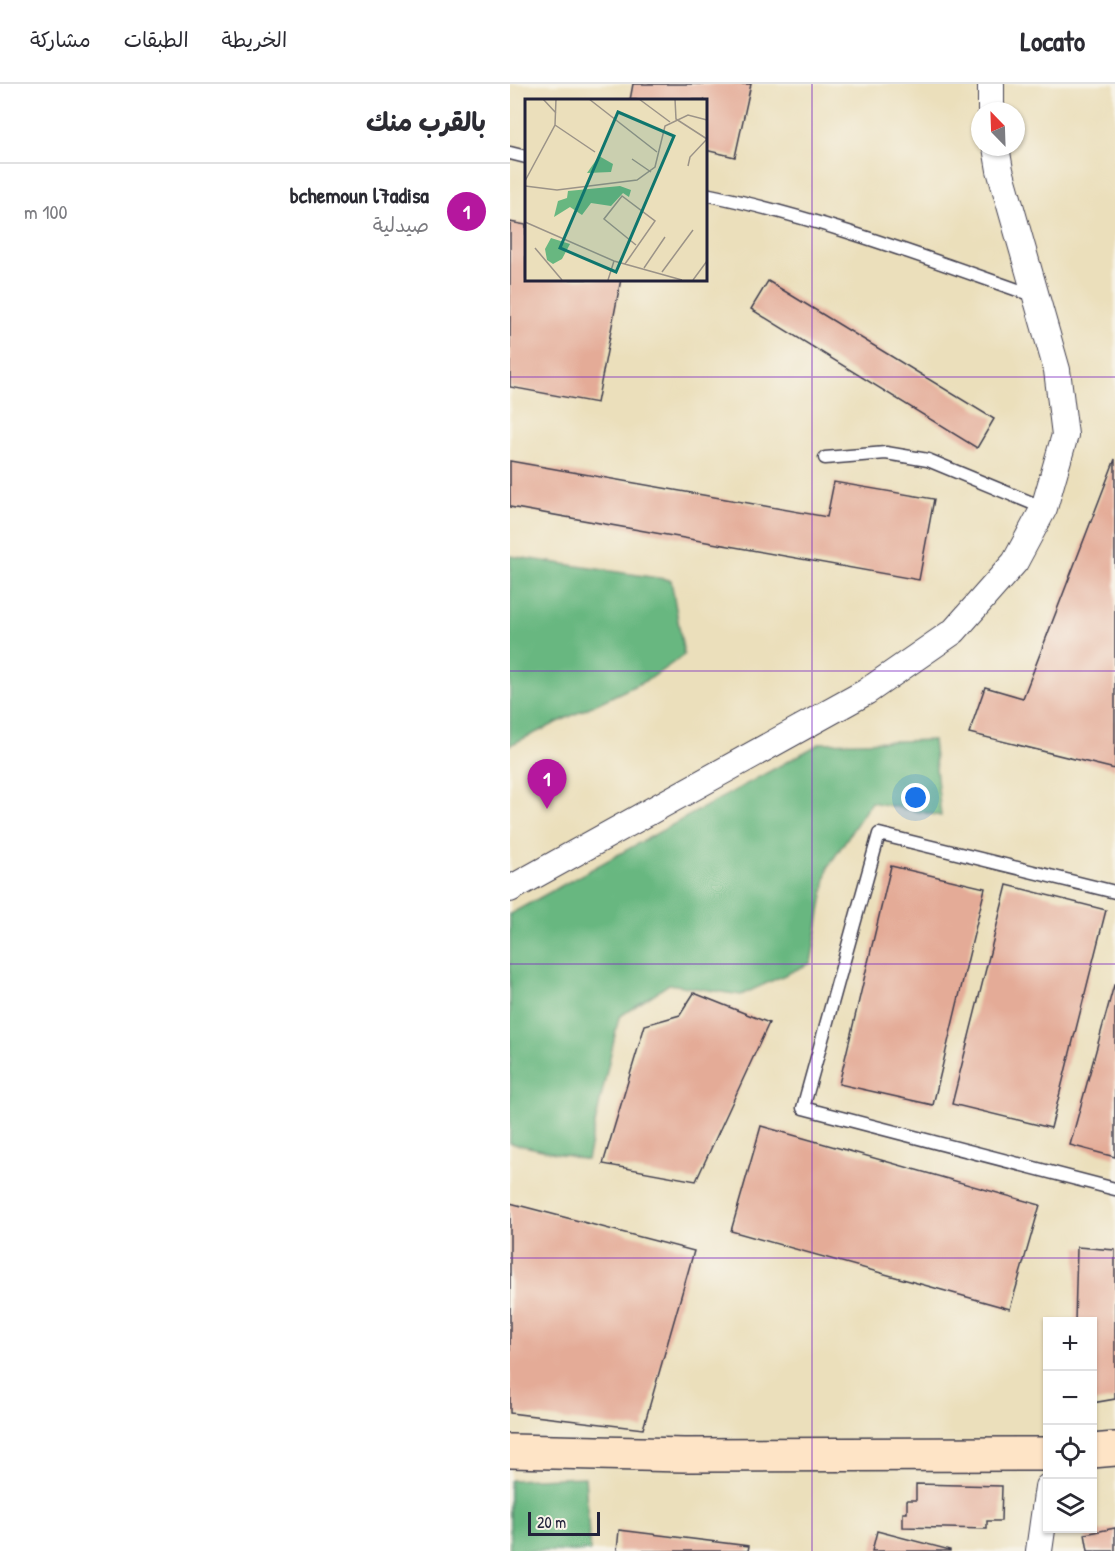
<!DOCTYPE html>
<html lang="ar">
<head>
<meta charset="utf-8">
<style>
	:root { --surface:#fff; --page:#f7f7f7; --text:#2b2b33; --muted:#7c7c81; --line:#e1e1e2; --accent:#b5179e }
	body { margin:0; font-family:"Patrick Hand","Playpen Sans Arabic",sans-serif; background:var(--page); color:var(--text); direction:rtl }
	.controls { position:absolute; right:18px; bottom:18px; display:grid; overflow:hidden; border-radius:0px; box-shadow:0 2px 4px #0004 }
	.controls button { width:54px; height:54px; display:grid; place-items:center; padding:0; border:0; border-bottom:2px solid var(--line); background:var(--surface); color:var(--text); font:30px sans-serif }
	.compass { position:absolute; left:461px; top:18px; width:54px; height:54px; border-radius:50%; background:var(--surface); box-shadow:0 2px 4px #0004; rotate:337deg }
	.scale { position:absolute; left:18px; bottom:15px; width:72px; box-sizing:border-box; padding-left:6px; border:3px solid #22223b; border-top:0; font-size:16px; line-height:21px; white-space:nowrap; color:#22223b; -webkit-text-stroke:4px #f7f3e8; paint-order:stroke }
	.you { position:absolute; left:406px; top:714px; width:21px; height:21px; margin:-15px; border:4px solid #fff; border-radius:50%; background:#1a73e8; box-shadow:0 0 0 9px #1a73e833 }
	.badge { display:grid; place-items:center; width:39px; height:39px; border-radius:50%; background:var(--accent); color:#fff; font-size:20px; font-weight:700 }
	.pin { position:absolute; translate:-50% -50px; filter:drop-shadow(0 2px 3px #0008) }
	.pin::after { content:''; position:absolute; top:32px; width:21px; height:18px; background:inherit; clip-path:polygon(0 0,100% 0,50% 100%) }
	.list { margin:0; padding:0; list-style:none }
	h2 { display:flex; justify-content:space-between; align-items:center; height:78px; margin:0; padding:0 24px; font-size:26px }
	h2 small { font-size:20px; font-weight:400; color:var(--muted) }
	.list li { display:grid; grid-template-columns:39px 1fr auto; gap:18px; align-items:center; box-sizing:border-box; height:96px; padding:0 24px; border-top:2px solid var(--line) }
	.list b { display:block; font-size:22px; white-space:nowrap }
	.list p { margin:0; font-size:20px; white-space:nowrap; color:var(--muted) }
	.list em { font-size:20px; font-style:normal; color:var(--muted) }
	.icon { flex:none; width:33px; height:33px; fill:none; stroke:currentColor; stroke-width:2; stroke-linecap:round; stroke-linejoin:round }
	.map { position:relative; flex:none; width:605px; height:1467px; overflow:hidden; direction:ltr }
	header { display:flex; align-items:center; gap:36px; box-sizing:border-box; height:84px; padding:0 30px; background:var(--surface); border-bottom:2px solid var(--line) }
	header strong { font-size:28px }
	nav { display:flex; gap:33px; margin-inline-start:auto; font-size:21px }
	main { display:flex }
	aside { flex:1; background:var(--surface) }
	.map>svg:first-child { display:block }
	.forest { fill:#68b780; stroke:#456c5e; stroke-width:1.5 }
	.building { fill:#e4ab97 }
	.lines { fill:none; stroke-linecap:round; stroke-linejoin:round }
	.service-casing { stroke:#403e4e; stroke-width:15 }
	.minor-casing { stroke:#403e4e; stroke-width:28 }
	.secondary-casing { stroke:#403e4e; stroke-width:36 }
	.service { stroke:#fff; stroke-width:12 }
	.minor { stroke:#fff; stroke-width:26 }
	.secondary { stroke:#fee4c6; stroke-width:33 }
	.grid { fill:none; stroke:#7b2cbf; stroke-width:1.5; stroke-opacity:0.55 }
	.inset-road { fill:none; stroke:#9b9388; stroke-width:1.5 }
	.view { fill:#0f766e; fill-opacity:0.15; stroke:#0f766e; stroke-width:3 }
	.inset-edge { fill:none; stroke:#22223b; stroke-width:3 }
</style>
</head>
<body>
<header>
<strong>Locato</strong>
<nav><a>الخريطة</a><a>الطبقات</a><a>مشاركة</a></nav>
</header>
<main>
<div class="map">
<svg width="605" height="1467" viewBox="0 0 605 1467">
	<rect width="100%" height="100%" fill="#f7f3e8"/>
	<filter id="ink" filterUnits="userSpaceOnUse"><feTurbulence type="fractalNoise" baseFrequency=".0167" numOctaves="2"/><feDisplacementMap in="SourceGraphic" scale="12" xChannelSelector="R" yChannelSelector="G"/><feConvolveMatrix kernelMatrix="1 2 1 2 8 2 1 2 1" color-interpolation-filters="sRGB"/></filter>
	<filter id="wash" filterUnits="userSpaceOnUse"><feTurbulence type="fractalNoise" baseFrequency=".008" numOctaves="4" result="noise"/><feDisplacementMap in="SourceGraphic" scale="24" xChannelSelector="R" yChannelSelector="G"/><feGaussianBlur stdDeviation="1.35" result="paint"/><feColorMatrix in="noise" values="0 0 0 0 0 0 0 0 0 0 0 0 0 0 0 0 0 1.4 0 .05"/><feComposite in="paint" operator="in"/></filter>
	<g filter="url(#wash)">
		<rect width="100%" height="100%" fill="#ebdfbb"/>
		<path class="forest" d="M0,472L161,496L174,571L141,594L0,661Z
			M423,656L431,732L361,718L318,783L301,879L231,911L159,900L109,933L77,1076L0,1059V830L311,659Z
			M75,1393L80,1467H0V1396Z"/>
		<g id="blocks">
			<path class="building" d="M123,0H241L225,73L195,66V16H120Z
				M0,138L16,141V195H111L87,319L0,303Z
				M258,197L484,335L467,364L241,225Z
				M605,375V685L459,649L475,603L513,614Z
				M0,377L317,433L324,398L424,415L409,496L0,423Z
				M381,782L475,804L423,1021L329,1000Z
				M497,801L596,826L541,1044L442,1020Z
				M604,901L605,902V1073L560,1061Z
				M184,909L259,939L186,1097L93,1080L135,941L170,931Z
				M251,1042L530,1121L500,1225L221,1147Z
				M0,1119L184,1167L133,1345L0,1329Z
				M567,1163L605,1166V1315L582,1319V1238H565Z
				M406,1400L492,1402L491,1437H477V1445L393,1443V1429H397V1416H406Z
				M605,1444V1467H578L575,1450Z
				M109,1446L239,1462L238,1467H107Z
				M367,1447L440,1466V1467H362Z"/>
		</g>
	</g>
	<g filter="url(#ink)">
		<use href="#blocks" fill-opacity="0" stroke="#403e4e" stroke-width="1.5"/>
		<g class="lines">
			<defs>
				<path id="service" d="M0,69L16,73
					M195,110C308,133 416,174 525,212
					M315,374L376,369L418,376L534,424
					M605,808L369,750L293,1024L605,1105"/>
				<path id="minor" d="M481,0V27
					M0,805L356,608L444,547L505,478L534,424L555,351L547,286L490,86L486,63
					M529,1467L538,1403"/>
				<path id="secondary" d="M0,1367L174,1371L538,1370
					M582,1367L605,1365"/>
			</defs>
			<use href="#service" class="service-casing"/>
			<use href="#minor" class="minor-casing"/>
			<use href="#secondary" class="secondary-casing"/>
			<use href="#service" class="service"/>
			<use href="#minor" class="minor"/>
			<use href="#secondary" class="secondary"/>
		</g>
	</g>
	<path class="grid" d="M302,0V1467M0,293H605M0,587H605M0,880H605M0,1174H605"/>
	<g transform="translate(15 15)">
		<rect width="182" height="182" fill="#ebdfbb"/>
		<path d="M74,57L88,65L86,73L62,74ZM95,87L106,91L104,98L98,94L86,107L66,104L57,116L45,108L29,118L33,102L42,99L43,92ZM26,139L45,145L37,160L28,165L22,161L20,150Z" fill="#68b780"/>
		<path class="inset-road" d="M18,0L31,14M64,0L132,53M114,0L145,23M150,0L151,20L182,40L165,58L163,67M30,26L70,53M107,60L126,73M0,82L30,26L31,0M0,87L32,91L112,81L130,68L140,27L163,16L182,21M0,123L89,162L157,181M10,149L37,181M100,165L130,122L97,97L79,120L111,146M119,169L140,138M137,173L168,131M83,181L89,162M168,181L182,162"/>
		<path class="view" d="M93,13L149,37L91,173L35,149Z"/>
		<rect width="182" height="182" class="inset-edge"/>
	</g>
</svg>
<div class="controls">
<button>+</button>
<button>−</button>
<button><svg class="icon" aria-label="locate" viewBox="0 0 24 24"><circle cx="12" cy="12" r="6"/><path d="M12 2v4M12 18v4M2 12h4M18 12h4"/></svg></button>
<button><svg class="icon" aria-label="layers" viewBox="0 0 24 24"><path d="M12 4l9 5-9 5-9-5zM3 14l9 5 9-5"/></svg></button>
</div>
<svg class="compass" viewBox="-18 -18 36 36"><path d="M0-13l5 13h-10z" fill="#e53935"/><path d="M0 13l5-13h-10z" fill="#7c7c81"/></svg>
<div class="scale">20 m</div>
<div class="you"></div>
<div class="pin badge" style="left:37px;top:725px">1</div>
</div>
<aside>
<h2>بالقرب منك<small></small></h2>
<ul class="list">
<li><span class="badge">1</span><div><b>bchemoun l7adisa</b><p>صيدلية</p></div><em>100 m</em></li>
</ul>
</aside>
</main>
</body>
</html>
